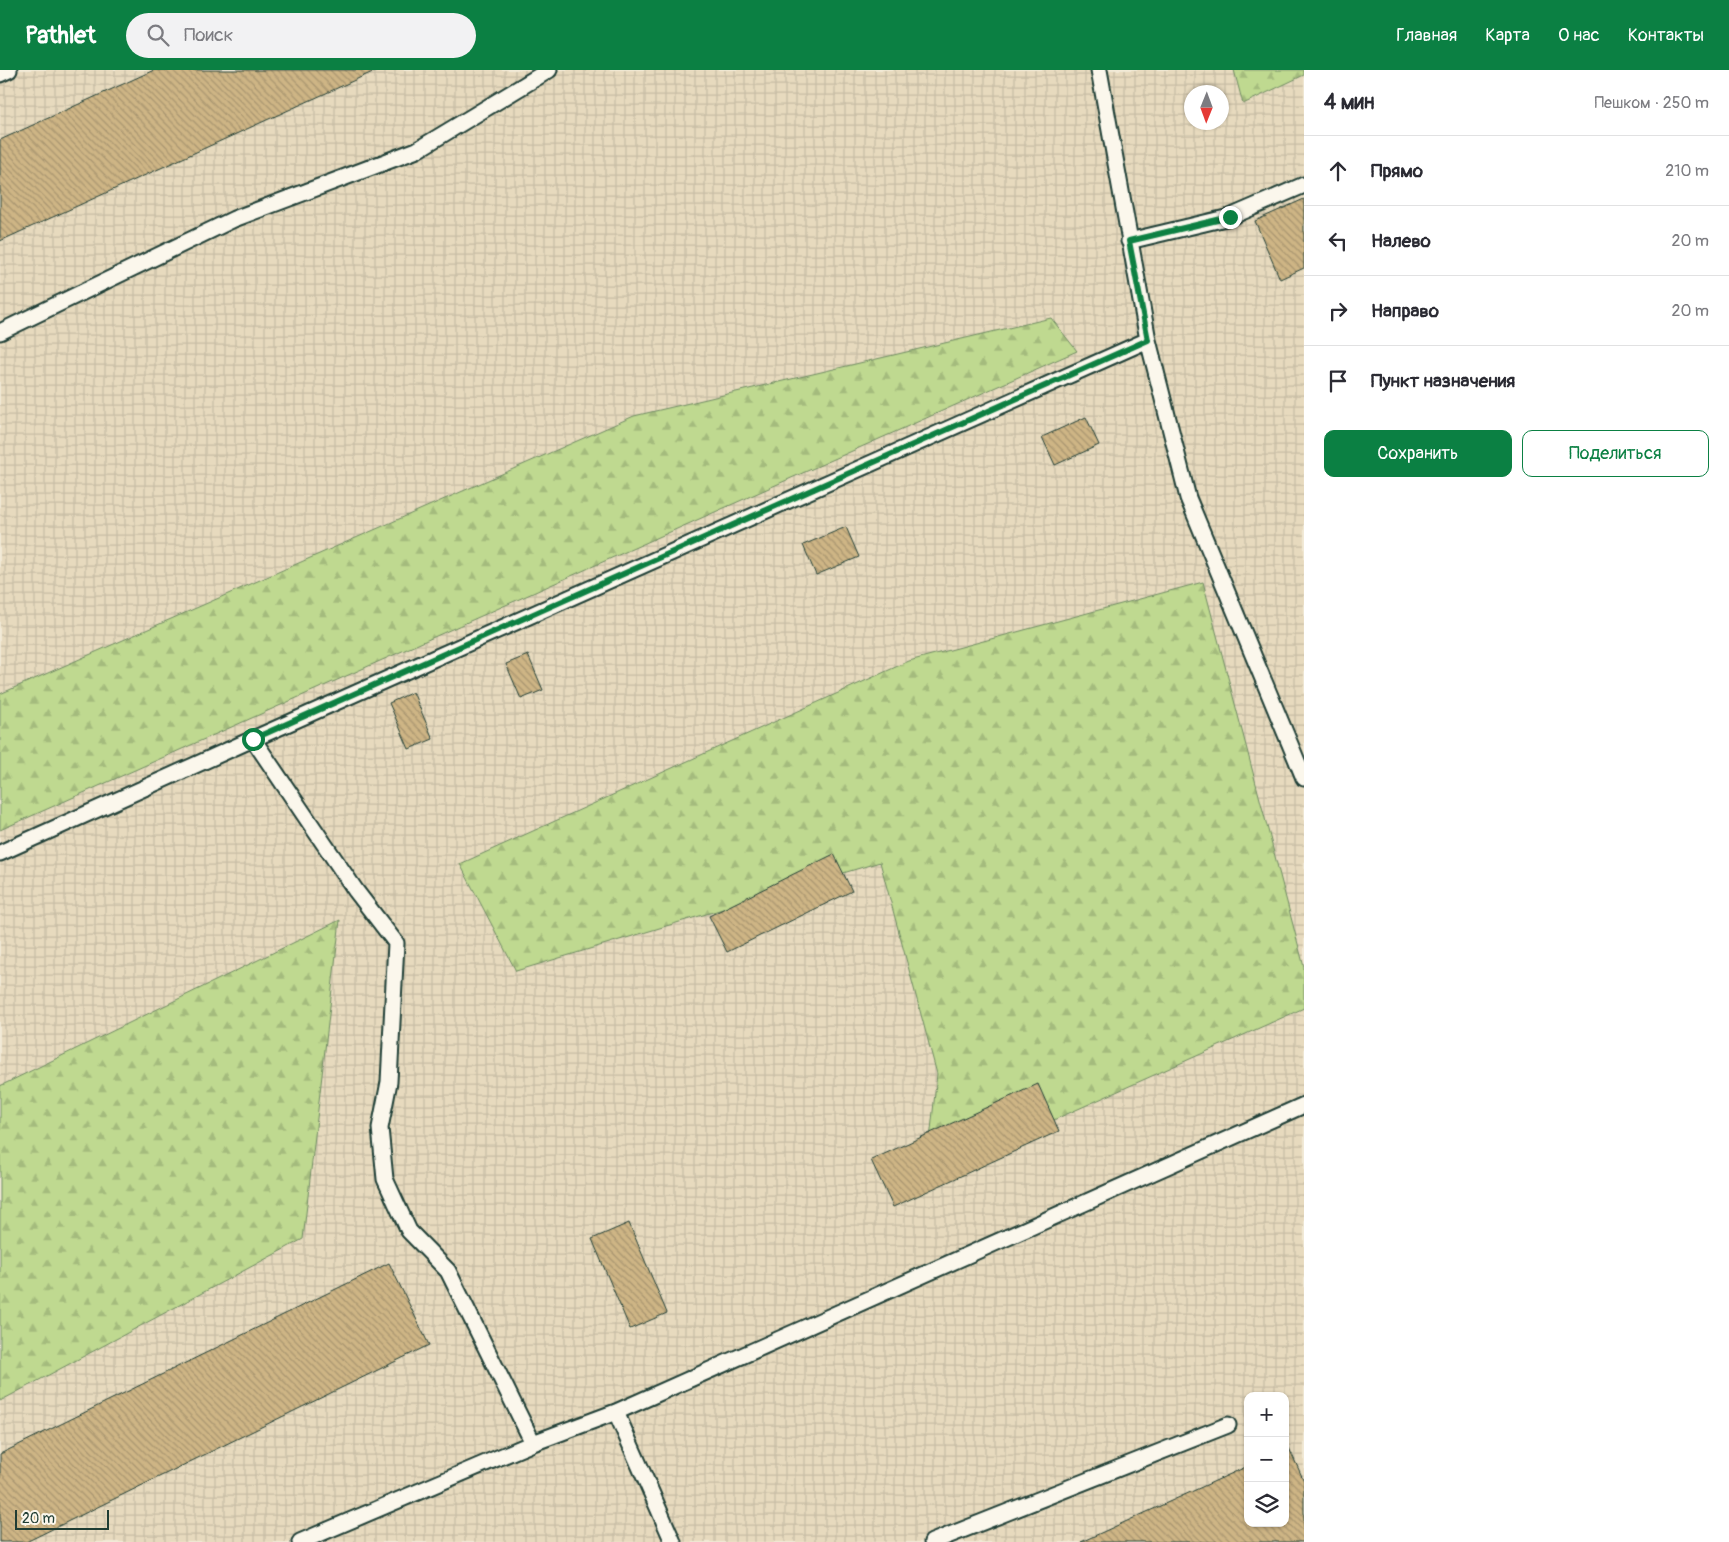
<!DOCTYPE html>
<html lang="ru">
<head>
<meta charset="utf-8">
<style>
	:root { --surface:#fff; --page:#f2f2f3; --text:#2b2b33; --muted:#7c7c81; --line:#e1e1e2; --accent:#0b8043 }
	body { margin:0; font-family:Pangolin,sans-serif; background:var(--page); color:var(--text) }
	.controls { position:absolute; right:15px; bottom:15px; display:grid; overflow:hidden; border-radius:10px; box-shadow:0 1px 4px #0004 }
	.controls button { width:45px; height:45px; display:grid; place-items:center; padding:0; border:0; border-bottom:1px solid var(--line); background:var(--surface); color:var(--text); font:25px sans-serif }
	.compass { position:absolute; left:1184px; top:15px; width:45px; height:45px; border-radius:50%; background:var(--surface); box-shadow:0 1px 4px #0004; rotate:181deg }
	.scale { position:absolute; left:15px; bottom:12px; width:94px; box-sizing:border-box; padding-left:5px; border:2px solid #1f3d34; border-top:0; font-size:14px; line-height:18px; white-space:nowrap; color:#1f3d34; -webkit-text-stroke:4px #fbf7ec; paint-order:stroke }
	.stop { position:absolute; width:15px; height:15px; margin:-11px; border:4px solid #0b8043; border-radius:50%; background:#fff }
	.stop.end { background:#0b8043; border-color:#fff; box-shadow:0 1px 5px #0008 }
	.list { margin:0; padding:0; list-style:none }
	h2 { display:flex; justify-content:space-between; align-items:center; height:65px; margin:0; padding:0 20px; font-size:21px }
	h2 small { font-size:16px; font-weight:400; color:var(--muted) }
	.list li { display:grid; grid-template-columns:32px 1fr auto; gap:15px; align-items:center; box-sizing:border-box; height:70px; padding:0 20px; border-top:1px solid var(--line) }
	.list b { display:block; font-size:19px; white-space:nowrap }
	.list em { font-size:16px; font-style:normal; color:var(--muted) }
	.actions { display:flex; gap:10px; padding:15px 20px }
	.actions a { flex:1; padding:11px 0; border:1px solid var(--accent); border-radius:10px; text-align:center; font-size:18px; color:var(--accent) }
	.actions .main { background:var(--accent); color:#fff }
	.icon { flex:none; width:28px; height:28px; fill:none; stroke:currentColor; stroke-width:2; stroke-linecap:round; stroke-linejoin:round }
	.map { position:relative; flex:none; width:1304px; height:1472px; overflow:hidden }
	header { display:flex; align-items:center; gap:30px; box-sizing:border-box; height:70px; padding:0 25px; background:var(--accent); color:#fff }
	header strong { font-size:24px }
	nav { display:flex; gap:28px; margin-inline-start:auto; font-size:18px }
	.search { width:350px; height:45px; background:var(--page); display:flex; align-items:center; gap:12px; box-sizing:border-box; padding:0 18px; border-radius:28px; color:var(--muted); font-size:19px }
	main { display:flex }
	aside { flex:1; background:var(--surface) }
	.map>svg:first-child { display:block }
	.industrial { fill:url(#industrial-grid); fill-rule:evenodd }
	.forest { fill:url(#forest-firs); stroke:#6f8b62 }
	.building { fill:url(#building-back-hatch); stroke:#1f3d34 }
	.lines { fill:none; stroke-linecap:round; stroke-linejoin:round }
	.service-casing { stroke:#1f3d34; stroke-width:19 }
	.service { stroke:#fbf7ec; stroke-width:15 }
	.route { stroke:#0b8043; stroke-width:6 }
</style>
</head>
<body>
<header>
<strong>Pathlet</strong>
<div class="search"><svg class="icon" aria-label="search" viewBox="0 0 24 24"><circle cx="10" cy="10" r="6"/><path d="M15 15l6 6"/></svg>Поиск</div>
<nav><a>Главная</a><a>Карта</a><a>О нас</a><a>Контакты</a></nav>
</header>
<main>
<div class="map">
<svg width="1304" height="1472" viewBox="0 0 1304 1472">
	<defs>
		<pattern id="industrial-grid" width="8" height="8" patternUnits="userSpaceOnUse" patternTransform="scale(1.25)"><rect width="8" height="8" fill="#e7dabe"/><path d="M0 4h8M4 0v8" fill="none" stroke="#c6bca4"/></pattern>
		<pattern id="forest-firs" width="22" height="20" patternUnits="userSpaceOnUse" patternTransform="scale(1.25)"><rect width="22" height="20" fill="#bfd990"/><path d="M5 1l3.5 6h-7zM16 11l3.5 6h-7z" fill="#a4bb7d"/></pattern>
		<pattern id="building-back-hatch" width="6" height="6" patternUnits="userSpaceOnUse" patternTransform="scale(1.25)"><rect width="6" height="6" fill="#ceb585"/><path d="M-1 5l2 2M0 0l6 6M5-1l2 2" fill="none" stroke="#a7946e"/></pattern>
	</defs>
	<rect width="100%" height="100%" fill="#f2ead7"/>
	<filter id="ink" filterUnits="userSpaceOnUse"><feTurbulence type="fractalNoise" baseFrequency=".02" numOctaves="2"/><feDisplacementMap in="SourceGraphic" scale="10" xChannelSelector="R" yChannelSelector="G"/><feConvolveMatrix kernelMatrix="1 2 1 2 8 2 1 2 1" color-interpolation-filters="sRGB"/></filter>
	<g filter="url(#ink)">
		<path class="industrial" d="M0,0H1304V1472H0ZM1192,22H1222V52H1192ZM1248,1326H1285V1453H1248Z"/>
		<path class="forest" d="M1234,0H1304V5L1243,34Z
			M1051,248L1077,281L0,760V624L634,346Z
			M1203,512L1304,897V938L926,1107L937,1004L880,792L516,901L460,794L909,591Z
			M340,850L303,1169L0,1331V1016Z"/>
		<path class="building" d="M154,0H377L0,171V70Z
			M1304,129V198L1280,209L1255,151Z
			M1086,347L1099,375L1055,395L1042,367Z
			M846,457L859,487L816,505L803,475Z
			M528,585L543,620L521,629L506,594Z
			M413,622L433,669L409,679L389,633Z
			M834,784L852,821L727,882L709,846Z
			M1038,1014L1059,1061L893,1137L871,1090Z
			M629,1153L667,1243L630,1259L592,1169Z
			M389,1193L429,1275L26,1472H0V1384Z
			M1289,1378L1304,1411V1472H1081L1248,1396V1453H1285V1379Z"/>
		<g class="lines">
			<defs>
				<path id="service" d="M1099,0L1148,270L1188,428L1304,708
					M0,4L9,0
					M1129,171L1230,147L1304,115
					M0,262L234,149L417,80L549,0
					M253,669L1148,270
					M0,783L253,669L356,821L396,873L389,1012L380,1058L385,1109L409,1161L448,1201L533,1373
					M616,1342L673,1472
					M300,1472L533,1373L616,1342L1304,1035
					M932,1472L1228,1355"/>
			</defs>
			<use href="#service" class="service-casing"/>
			<use href="#service" class="service"/>
		</g>
	</g>
	<g class="lines" filter="url(#ink)">
		<path class="route" d="M253,669L1148,270L1129,171L1230,147"/>
	</g>
</svg>
<div class="controls">
<button>+</button>
<button>−</button>
<button><svg class="icon" aria-label="layers" viewBox="0 0 24 24"><path d="M12 4l9 5-9 5-9-5zM3 14l9 5 9-5"/></svg></button>
</div>
<svg class="compass" viewBox="-18 -18 36 36"><path d="M0-13l5 13h-10z" fill="#e53935"/><path d="M0 13l5-13h-10z" fill="#7c7c81"/></svg>
<div class="scale">20 m</div>
<div class="stop" style="left:253px;top:669px"></div>
<div class="stop end" style="left:1230px;top:147px"></div>
</div>
<aside>
<h2>4 мин<small>Пешком · 250 m</small></h2>
<ul class="list">
<li><svg class="icon" aria-label="ahead" viewBox="0 0 24 24"><path d="M12 20V5M6 11l6-6 6 6"/></svg><div><b>Прямо</b></div><em>210 m</em></li>
<li><svg class="icon" aria-label="left" viewBox="0 0 24 24"><path d="M17 20v-9H6M10 6l-5 5 5 5"/></svg><div><b>Налево</b></div><em>20 m</em></li>
<li><svg class="icon" aria-label="right" viewBox="0 0 24 24"><path d="M7 20v-9h11M14 6l5 5-5 5"/></svg><div><b>Направо</b></div><em>20 m</em></li>
<li><svg class="icon" aria-label="arrive" viewBox="0 0 24 24"><path d="M6 21V4h12l-3 4 3 4H6"/></svg><div><b>Пункт назначения</b></div></li>
</ul>
<div class="actions"><a class="main">Сохранить</a><a>Поделиться</a></div>
</aside>
</main>
</body>
</html>
